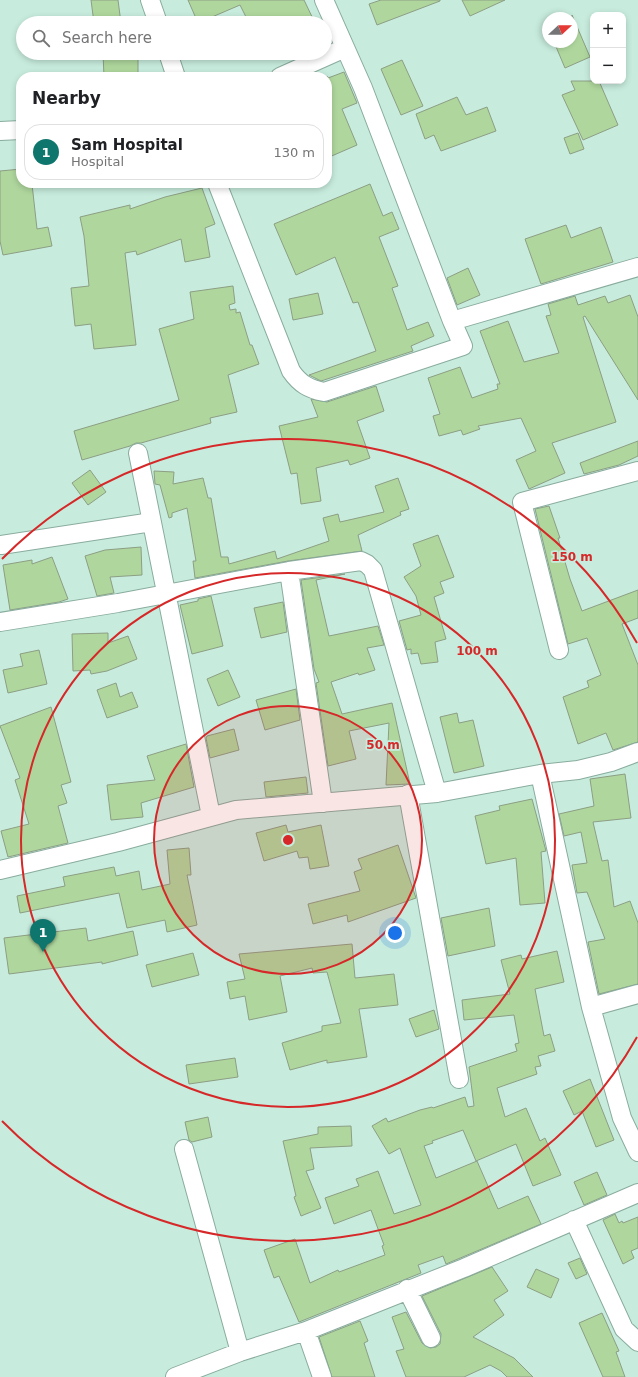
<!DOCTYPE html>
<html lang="en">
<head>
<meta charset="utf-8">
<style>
	:root { --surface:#fff; --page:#f2f2f2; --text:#202124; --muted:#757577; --line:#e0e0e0; --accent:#0f766e }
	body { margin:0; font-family:"DejaVu Sans",sans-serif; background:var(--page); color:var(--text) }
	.controls { position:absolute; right:12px; top:12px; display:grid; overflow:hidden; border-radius:8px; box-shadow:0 2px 6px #0003 }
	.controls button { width:36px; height:36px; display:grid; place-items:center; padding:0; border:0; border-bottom:1px solid var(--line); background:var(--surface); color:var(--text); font:20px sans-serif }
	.compass { position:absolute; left:542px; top:12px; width:36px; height:36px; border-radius:50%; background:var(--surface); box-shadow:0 2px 6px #0003; rotate:68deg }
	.you { position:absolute; left:395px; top:933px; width:14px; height:14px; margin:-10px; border:3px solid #fff; border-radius:50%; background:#1a73e8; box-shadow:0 0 0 6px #1a73e833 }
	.badge { display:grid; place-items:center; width:26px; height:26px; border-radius:50%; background:var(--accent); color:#fff; font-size:13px; font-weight:700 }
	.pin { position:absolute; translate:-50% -33px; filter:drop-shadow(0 1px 2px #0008) }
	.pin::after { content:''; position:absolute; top:21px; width:14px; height:12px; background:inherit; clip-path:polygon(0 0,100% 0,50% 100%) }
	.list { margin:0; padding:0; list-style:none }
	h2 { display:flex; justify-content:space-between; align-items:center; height:52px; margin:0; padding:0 16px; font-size:17px }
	h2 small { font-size:13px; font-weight:400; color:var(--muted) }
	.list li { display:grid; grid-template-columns:26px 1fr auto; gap:12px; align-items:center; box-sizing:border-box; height:56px; margin:0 8px 8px; padding:0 8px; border:1px solid var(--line); border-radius:16px }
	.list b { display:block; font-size:15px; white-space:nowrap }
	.list p { margin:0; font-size:13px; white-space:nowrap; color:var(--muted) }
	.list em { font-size:13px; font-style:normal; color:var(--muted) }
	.icon { flex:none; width:22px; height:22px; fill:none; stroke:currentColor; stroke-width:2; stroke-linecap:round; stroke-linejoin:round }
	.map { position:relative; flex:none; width:638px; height:1377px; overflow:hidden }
	.search { position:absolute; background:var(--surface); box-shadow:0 2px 6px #0003; left:16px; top:16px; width:316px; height:44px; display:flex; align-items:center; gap:10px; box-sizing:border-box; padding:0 14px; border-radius:22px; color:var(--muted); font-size:15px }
	.panel { position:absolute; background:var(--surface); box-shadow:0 2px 6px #0003; left:16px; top:72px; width:316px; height:116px; border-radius:16px }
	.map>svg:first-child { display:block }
	.building { fill:#afd79d; stroke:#8c9e84 }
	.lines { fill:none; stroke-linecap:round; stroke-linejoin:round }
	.street-casing { stroke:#89ac9e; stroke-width:20 }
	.street { stroke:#fff; stroke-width:18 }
	.ring { fill:none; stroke:#d62828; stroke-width:2 }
	.centre { fill:#d62828; stroke:#c7ecdd; stroke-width:2 }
	.ring-label { font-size:12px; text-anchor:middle; font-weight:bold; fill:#d62828; stroke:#c7ecdd; stroke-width:3.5; stroke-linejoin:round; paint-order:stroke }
</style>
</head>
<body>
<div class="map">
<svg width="638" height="1377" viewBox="0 0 638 1377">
	<rect width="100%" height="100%" fill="#c7ecdd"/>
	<path class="building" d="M91,0H118L121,23H94Z
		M188,0H304L315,23H249L240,5L198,23Z
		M381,0H440V1L377,25L369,4Z
		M462,0H505L470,16Z
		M572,15L590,57L565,68L554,42H572Z
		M103,53H138V77H104Z
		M402,60L423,106L401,115L381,69Z
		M344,72L357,103L342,109L357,145L327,158V76L328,78Z
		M571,81H599L618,125L583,140L562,95L575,90Z
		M457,97L466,115L487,107L496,131L441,151L434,135L425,139L416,114Z
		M578,133L584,149L570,154L564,138Z
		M21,169V183H25L26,185L32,184L37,229L48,227L52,246L3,255L0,241V171Z
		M370,184L383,216L392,212L399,229L379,237L398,286L392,288L407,330L428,322L434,336L411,346L413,351L321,381L309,375L376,351L358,302L353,303L335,257L296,275L274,224Z
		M202,188L215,224L205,228L210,257L185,262L181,239L137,255L136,251L125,253L136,345L94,349L91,324L75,326L71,288L89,286L84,236L80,217L130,205V209L165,197Z
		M566,225L571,238L601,227L613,262L541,284L525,239Z
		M468,268L480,295L457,305L447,278Z
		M233,286L235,303L229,305L230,310L236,309V313L240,312L250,345H252L259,364L228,375L237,412L210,418L211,423L141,443H136L130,446L82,460L74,431L179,400L159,329L194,319L190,292Z
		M318,293L323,314L293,320L289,299Z
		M630,295L638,317V400L585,316L583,317L616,422L552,443L565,473L529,489L516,460L536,451L521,418L478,426L480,429L463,435L461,430L439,436L433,416L440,414L428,378L460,367L472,398L498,389L497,384H500L480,331L508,321L524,362L559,353L546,316L551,315L548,304L575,296L578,305L605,296L608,303Z
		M376,386L384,411L357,421L370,458L350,465L348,460L316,468L321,501L301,504L297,473L291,474L279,426L318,417L311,399L327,402Z
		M638,441V456L619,465L584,474L580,463Z
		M90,470L106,492L88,505L72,483Z
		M154,471L174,472L173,484L203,478L208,498H211L221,557H228L229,564L275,551L277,559L329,541L323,518L338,514L340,522L384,512L375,486L398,478L409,509L400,512L401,515L358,535L362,551L288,561L195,578L193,561H196L187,508L172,513V517L169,518L160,485L155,484Z
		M549,506L560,538H558L570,579L582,611L638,590V618L622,624L638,665V742L613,750L606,733L578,744L563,697L589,687L587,681L601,675L587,638L568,644L535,509Z
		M438,535L454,577L440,582L444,593L434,597L446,639L435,642L438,662L421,664L418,653L411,654V649L407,650L399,621L421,615L416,596L404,577L421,566L413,544Z
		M141,547L142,575L110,577L114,593L97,596L85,556L105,550Z
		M52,557L68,599L59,602L10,610L3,565L32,560V564Z
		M345,574L316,580L329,636L378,626L384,645L367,648L375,670L359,675L358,673L331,682L342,714L392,703L410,784L386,785L389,723L349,731L356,759L328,766L316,683L319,682L314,669L301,580Z
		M211,596L223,646L192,654L180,605L198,601V599Z
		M283,602L287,632L261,638L254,608Z
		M108,633V643L128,636L137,659L107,671L91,674L90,670L73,671L72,634Z
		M39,650L47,684L8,693L3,670L23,666L20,654Z
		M228,670L240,697L218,706L207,679Z
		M116,683L120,697L132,692L138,707L107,718L97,690Z
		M296,689L300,720L265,730L256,700Z
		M51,707L71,782L61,785L67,803L58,806L68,843L8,857L1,831L29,824L15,780L20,778L0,726Z
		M457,713L459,723L473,720L484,766L454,773L440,717Z
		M234,729L239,750L210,758L206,738L207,736Z
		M186,744L194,787L141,803L143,817L111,820L107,785L155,780L147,756Z
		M625,774L631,818L593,822L602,861L608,860L614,907L630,901L638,923V984L599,994L588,942L605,939L587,892L577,893L572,865L587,863L581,832L564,836L559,814L594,806L590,779Z
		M306,777L308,793L266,797L264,782Z
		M532,799L546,851L541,852L545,903L520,905L516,858L486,864L475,816L500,810L499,806Z
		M286,825L288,832L321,825L329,866L310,869L308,857L299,858L297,851L264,861L256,833Z
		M398,845L416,898L348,922L347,915L313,924L308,904L360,891L354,872L362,869L358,859Z
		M189,848L191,875H187L197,925L167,932L165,920L127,928L119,893L20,913L17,896L65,886L63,877L114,867L116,876L139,871L142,890L170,884L167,850Z
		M489,908L495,946L448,956L441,918Z
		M86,928L88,941L133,931L138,955L102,964V962L9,974L4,938Z
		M352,944L355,978L394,974L398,1005L359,1009L367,1057L327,1063V1060L290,1070L282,1043L322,1031V1026L341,1023L327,972L313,973L312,968L280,976L287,1012L249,1020L245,996L230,999L227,982L245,979L239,954Z
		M557,951L564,982L535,989L544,1036L550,1034L555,1051L538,1056L541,1066L535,1067L537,1074L497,1088L505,1117L526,1108L540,1141L545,1138L561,1175L533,1186L516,1144L476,1161L463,1130L432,1141L433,1143L424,1146L436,1178L477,1161L498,1209L528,1196L541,1224L446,1264L443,1256L418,1265L421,1273L299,1322L279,1276L274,1278L264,1250L295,1239L310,1283L338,1270L339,1272L385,1255L382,1246L384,1245L371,1210L334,1224L325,1198L359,1186L356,1179L378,1171L394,1214L421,1205L400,1148L389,1154L372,1126L386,1118L388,1122L420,1110L432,1107L433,1108L465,1097L468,1107L474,1106L469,1067L517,1051L515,1044L519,1043L514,1015L464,1020L462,1000L510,994L501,960L521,955L522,959Z
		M193,953L199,975L152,987L146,965Z
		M434,1010L439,1029L416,1037L409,1019Z
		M235,1058L238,1077L189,1084L186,1065Z
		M590,1079L614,1140L596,1147L582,1111L574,1115L563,1091Z
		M208,1117L212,1137L192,1142L189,1140L185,1122Z
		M351,1126L352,1146L310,1148L314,1169L306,1171L321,1208L301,1216L294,1197L296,1196L283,1141L318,1134V1127Z
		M597,1172L607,1195L584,1205L574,1182Z
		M615,1214L619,1223L622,1221L623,1223L638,1217V1248L631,1251L634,1258L623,1264L603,1220Z
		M580,1258L587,1274L576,1279L568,1263Z
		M492,1267L508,1291L494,1300L504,1315L473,1337L514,1358L533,1377H507L501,1371L490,1365L464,1377H406L396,1351L404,1349L392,1317L406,1312L422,1343L430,1348L436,1347L440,1344L441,1334L422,1296Z
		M536,1269L559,1279L551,1298L527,1287Z
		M602,1313L619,1351L616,1352L625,1377H603L579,1323Z
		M360,1321L368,1341L364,1343L375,1377H332L319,1337Z"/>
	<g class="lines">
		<defs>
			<path id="street" d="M150,0L158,23
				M324,0L363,88L452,321
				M168,53L176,77
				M280,77L345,48
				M0,131L21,130
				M217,183L291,371C300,384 309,389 324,392L463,346L452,321L638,267
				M138,453L211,816
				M1,545L152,522
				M289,571L361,561L367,564L373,570L437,793
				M0,622L118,603L289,571L323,803
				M559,650L522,502L638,471
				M540,774L591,1007L622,1118L638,1152
				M408,794L459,1079
				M0,870L118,842L236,810L437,793L540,774L578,770L611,762L638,752
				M591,1007L638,994
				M184,1149L240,1352
				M574,1220L624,1329L638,1342
				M407,1289L431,1338
				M306,1331L322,1377
				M175,1377L240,1352L306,1331L464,1268L638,1193"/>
		</defs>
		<use href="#street" class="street-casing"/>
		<use href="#street" class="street"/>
	</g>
	<circle cx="288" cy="840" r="134" fill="#d62828" fill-opacity=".12"/>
	<g class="ring">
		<circle cx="288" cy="840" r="134"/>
		<circle cx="288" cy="840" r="267"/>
		<path d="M637 1037A401 401 0 0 1 2 1121M2 559A401 401 0 0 1 637 643"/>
	</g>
	<circle cx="288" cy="840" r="6" class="centre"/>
	<g class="ring-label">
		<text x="572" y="561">150 m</text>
		<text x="477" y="655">100 m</text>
		<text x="383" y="749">50 m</text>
	</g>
</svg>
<div class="controls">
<button>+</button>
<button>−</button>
</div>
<svg class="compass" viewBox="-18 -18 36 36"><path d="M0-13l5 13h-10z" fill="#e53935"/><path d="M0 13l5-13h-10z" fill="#757577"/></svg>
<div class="you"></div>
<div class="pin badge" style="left:43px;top:952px">1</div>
<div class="search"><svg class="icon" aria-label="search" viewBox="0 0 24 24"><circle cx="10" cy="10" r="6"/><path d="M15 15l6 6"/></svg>Search here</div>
<section class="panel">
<h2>Nearby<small></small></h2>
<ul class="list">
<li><span class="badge">1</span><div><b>Sam Hospital</b><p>Hospital</p></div><em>130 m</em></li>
</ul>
</section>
</div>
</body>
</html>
